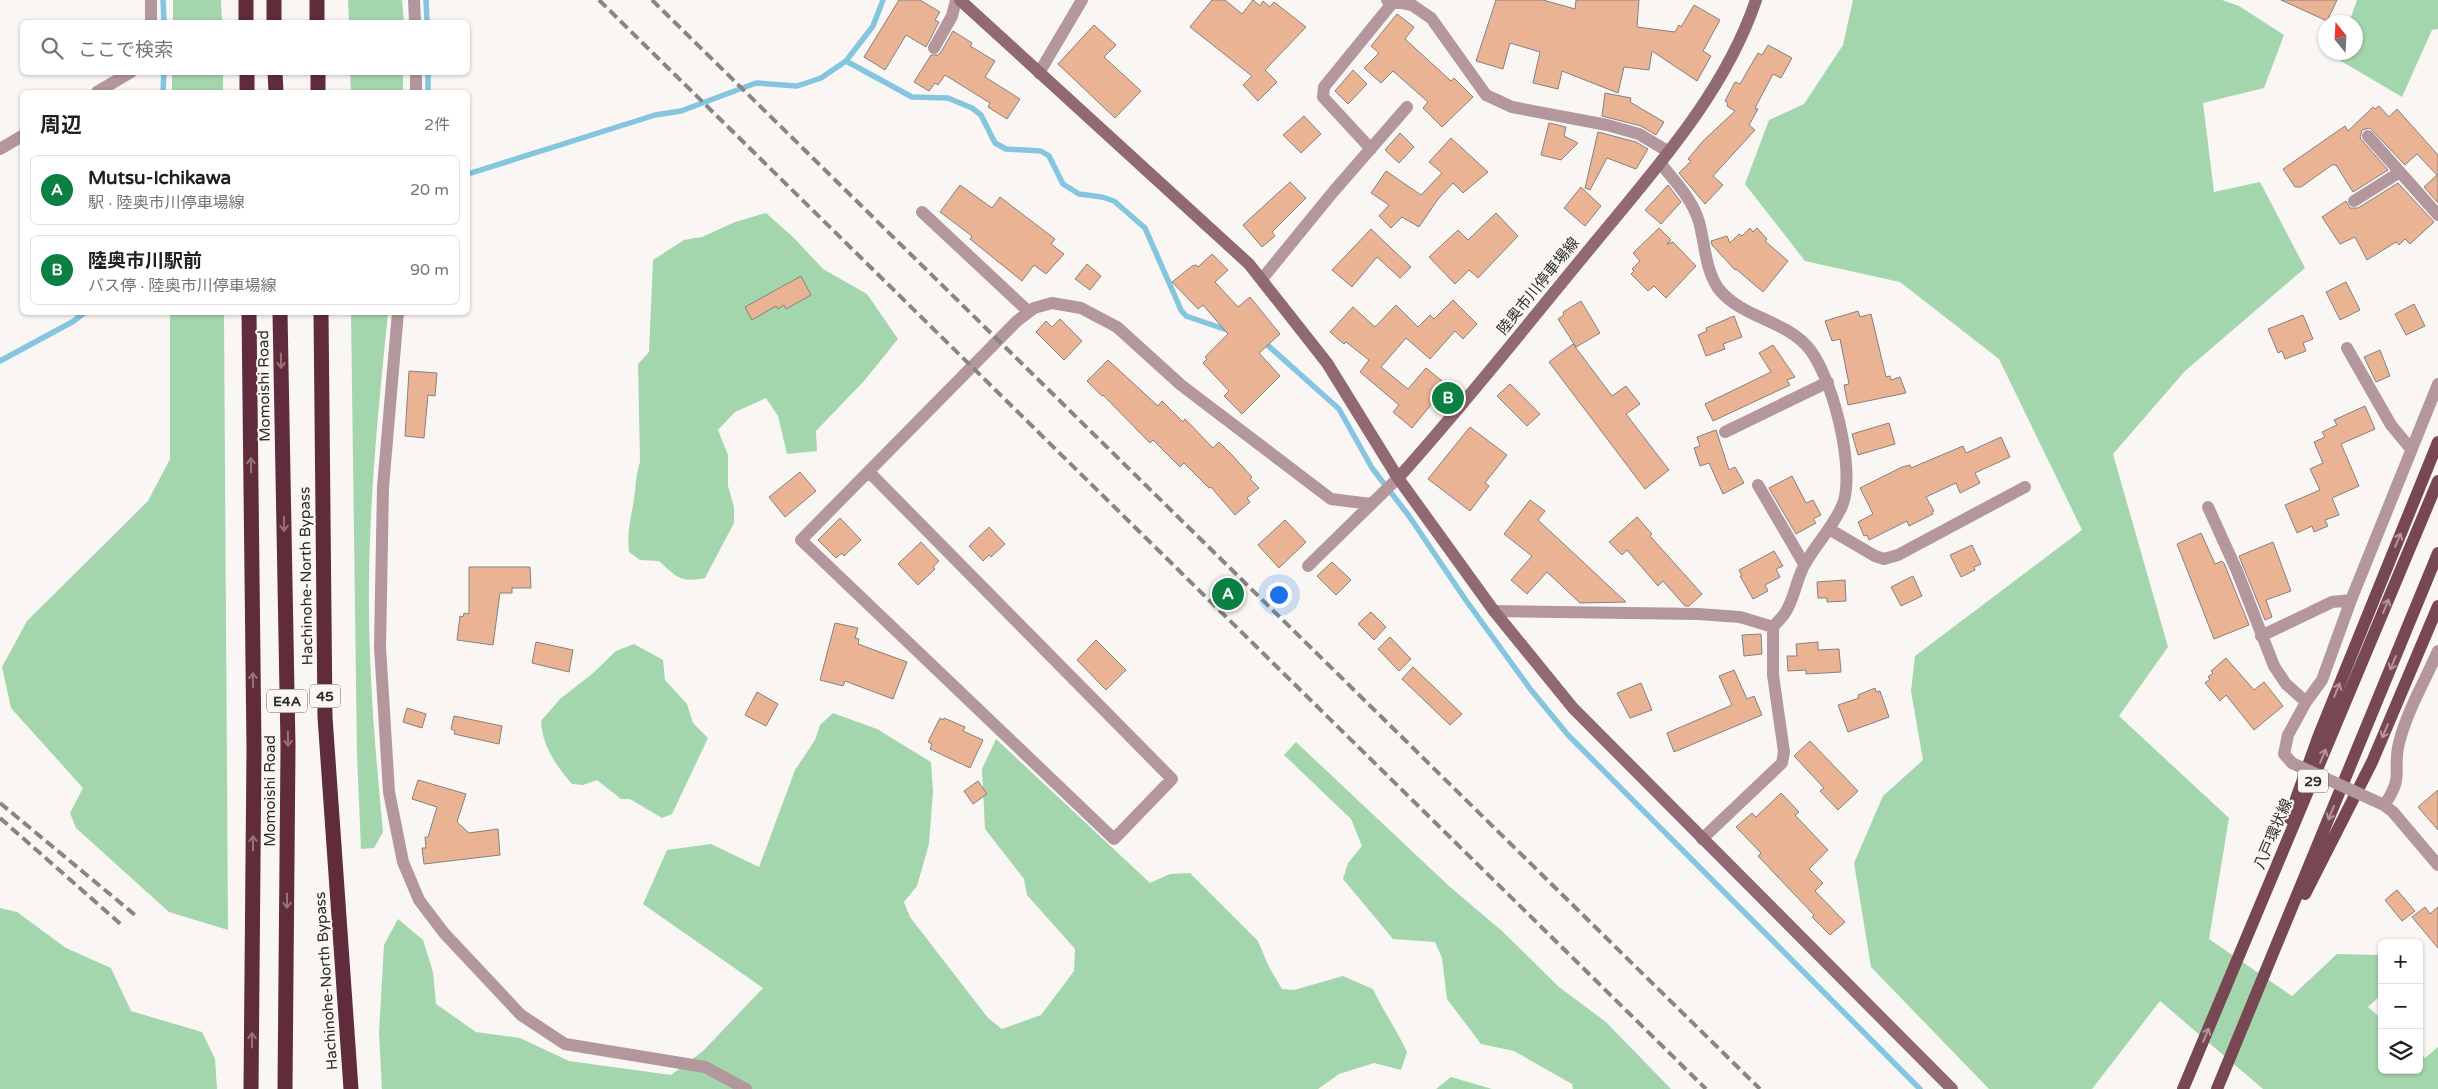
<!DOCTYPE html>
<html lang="ja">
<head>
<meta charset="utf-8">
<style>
	:root { --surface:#fff; --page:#f6f6f6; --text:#202124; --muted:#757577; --line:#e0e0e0; --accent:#0b8043 }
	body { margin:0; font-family:"Varela Round","Noto Sans JP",sans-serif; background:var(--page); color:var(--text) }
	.controls { position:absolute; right:15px; bottom:15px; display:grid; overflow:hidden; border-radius:8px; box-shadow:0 1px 4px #0004 }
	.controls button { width:45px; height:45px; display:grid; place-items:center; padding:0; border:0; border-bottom:1px solid var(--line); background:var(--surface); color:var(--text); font:25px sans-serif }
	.compass { position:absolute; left:2318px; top:15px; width:45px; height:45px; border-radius:50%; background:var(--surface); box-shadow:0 1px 4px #0004; rotate:342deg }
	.you { position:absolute; left:1278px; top:594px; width:18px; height:18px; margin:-12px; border:4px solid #fff; border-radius:50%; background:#1a73e8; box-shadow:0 0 0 8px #1a73e833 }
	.badge { display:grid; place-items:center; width:32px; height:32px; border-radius:50%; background:var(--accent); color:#fff; font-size:16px; font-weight:700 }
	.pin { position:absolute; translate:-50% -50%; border:2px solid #fff; box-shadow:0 1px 5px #0006 }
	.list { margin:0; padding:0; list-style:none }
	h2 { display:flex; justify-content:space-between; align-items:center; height:65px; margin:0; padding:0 20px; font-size:21px }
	h2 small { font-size:16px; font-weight:400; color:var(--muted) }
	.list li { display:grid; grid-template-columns:32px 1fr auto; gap:15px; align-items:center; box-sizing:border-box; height:70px; margin:0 10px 10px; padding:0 10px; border:1px solid var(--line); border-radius:8px }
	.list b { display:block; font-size:19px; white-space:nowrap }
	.list p { margin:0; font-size:16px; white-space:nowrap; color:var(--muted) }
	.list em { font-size:16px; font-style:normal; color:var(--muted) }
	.icon { flex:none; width:28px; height:28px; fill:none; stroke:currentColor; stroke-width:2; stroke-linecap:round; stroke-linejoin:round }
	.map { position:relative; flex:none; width:2438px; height:1089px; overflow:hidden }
	.search { position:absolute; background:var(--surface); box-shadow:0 1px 4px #0004; left:20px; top:20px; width:450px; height:55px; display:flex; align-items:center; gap:12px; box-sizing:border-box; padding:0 18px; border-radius:8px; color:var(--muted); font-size:19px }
	.panel { position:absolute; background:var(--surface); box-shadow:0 1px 4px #0004; left:20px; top:90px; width:450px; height:225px; border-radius:8px }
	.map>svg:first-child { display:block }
	.forest { fill:#a4d6ae }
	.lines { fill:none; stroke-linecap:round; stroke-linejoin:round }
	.stream { stroke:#84c5e0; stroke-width:5.5 }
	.building { fill:#eab394; stroke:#86817f }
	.street { stroke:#b3979d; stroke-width:12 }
	.secondary { stroke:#906972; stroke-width:12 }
	.primary { stroke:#774854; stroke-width:12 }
	.highway { stroke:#602c3b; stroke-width:15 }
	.rail { stroke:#888684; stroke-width:4; stroke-dasharray:10 5; stroke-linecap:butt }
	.street-bridge { stroke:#b3979d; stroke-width:12 }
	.oneway { stroke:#96737b }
	.oneway2 { stroke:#b2969c }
	.labels { text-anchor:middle; stroke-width:4; stroke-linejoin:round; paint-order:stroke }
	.shield { fill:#faf6f3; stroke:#6a6967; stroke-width:1 }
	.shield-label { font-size:14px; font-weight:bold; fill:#2d2c2b }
	.street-label { font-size:15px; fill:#2d2c2b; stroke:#faf6f3 }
</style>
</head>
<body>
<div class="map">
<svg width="2438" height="1089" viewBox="0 0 2438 1089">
	<rect width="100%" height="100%" fill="#faf6f3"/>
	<path class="forest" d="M173,0H221L222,22H173Z
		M348,0H402L404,22H349Z
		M1853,0H2222L2239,6L2284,35L2264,88L2203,103L2214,192L2260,182L2305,268L2185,371L2113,454L2168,647L2119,716L2229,818L2209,939L2292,996L2337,954L2382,955V994L2368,1007L2382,1019V1070H2419V1053L2425,1058L2438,1047V1089H2263L2160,1001L2092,1089H1989L1871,967L1854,863L1883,796L1923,760L1911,691L1915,656L2082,530L1999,359L1900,282L1805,261L1745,184L1769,120L1804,104L1843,45Z
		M2357,0H2438V29L2432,30L2402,97L2336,58L2338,53L2356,52V22H2349Z
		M172,73H223V92H172Z
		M350,73H403V92H351Z
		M766,213L794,238L823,269L867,294L898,339L864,381L816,431L817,451L787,454L778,416L766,398L735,412L718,430L728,455V486L734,507V523L705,578C681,583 676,577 659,561L640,560L629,552C627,534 630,522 633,505C636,490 635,477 640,462L638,364L649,352L653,260L684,240L702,237L735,222Z
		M170,313H224L228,930L169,912L76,828L70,813L83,788L11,708L2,667L27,621L148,501L170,459Z
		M351,313H388C379,402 370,492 369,581C368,665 375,748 383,832L374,848L361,849L357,755Z
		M634,644L663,660L665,680L687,704L693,723L708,738L672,814L662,818L630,799H621L597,780L583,785L572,784C556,766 542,745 541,721L560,699L592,674L616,651Z
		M833,713L877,729L931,762L933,791L929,844L917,886L904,902L910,917L988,1018L1002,1029L1041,1015L1074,971L1075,949L1027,895L1024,879L985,829L982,769L996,739L1150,883L1170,874L1190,873L1258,941L1269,967L1282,989L1294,990L1343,976L1373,989C1383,1011 1397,1030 1407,1052L1401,1070L1374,1063L1339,1074L1318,1089H382L379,1033L384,945L398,919L423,940L433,972L436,1004L476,1032L520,1038L569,1061L671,1075L703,1051L763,988L643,904L667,850L711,844L759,867L795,770L815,740L820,725Z
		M1296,742L1449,886L1502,931L1559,987L1606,1022L1671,1089H1573L1572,1084L1514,1051L1481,1044L1447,999L1442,958L1435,942L1393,939L1343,879L1348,863L1362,846L1351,819L1284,755Z
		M0,908L17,912L66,948L111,968L131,1011L202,1032L215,1059L217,1089H0Z
		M1451,1077L1492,1089H1436Z"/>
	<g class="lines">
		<path class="stream" d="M163,0L164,22
			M426,0L427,22
			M846,61L912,97L948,98L972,108L981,115L995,143L1006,149L1041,151L1049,156L1063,184L1079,194L1102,197L1114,201L1145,228L1181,310L1186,316L1230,331
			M163,92L164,72
			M428,92V72
			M468,174L655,115L681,111L756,83L797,86L821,78L846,61L873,26L883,0
			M1263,341L1339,409L1372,468L1409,516L1465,599L1531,690L1568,735L1920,1089
			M0,361L74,321L85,312"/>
	</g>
	<path class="building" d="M899,0H920L940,12L935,20L939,22L926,47L906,35L885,70L864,57Z
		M1212,0H1225L1242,14L1253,0L1260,6L1263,1L1270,7L1274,2L1306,27L1265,70L1277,82L1258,101L1243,85L1252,76L1190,27Z
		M1496,0H1543L1575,9L1576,0H1639L1637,27L1675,32L1679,25L1681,27L1694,5L1720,20L1703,51L1711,56L1697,81L1652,51L1649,70L1624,67L1618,93L1562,71L1558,89L1533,83L1540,52L1510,43L1503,69L1476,61Z
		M2281,0H2337L2327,21Z
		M1397,14L1414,27L1405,39L1451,81L1454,78L1473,97L1442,127L1423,108L1428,102L1393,71L1381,83L1364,68L1379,53L1371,46Z
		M1094,25L1116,45L1104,57L1141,91L1115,118L1058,64Z
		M953,31L972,43L970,46L995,61L985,77L1020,99L1007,119L988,107L990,103L945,75L938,85L935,83L929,91L914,82L931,55H938L941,52Z
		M1768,45L1792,58L1781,78L1773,74L1755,108L1758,109L1749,125L1755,130L1713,176L1723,185L1705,204L1679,173L1691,161L1688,159L1703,141L1735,111L1727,106L1728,103L1725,101L1735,82L1740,84L1758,53L1762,55Z
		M1353,70L1367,84L1348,104L1335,91Z
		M1605,93L1631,98L1630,102L1664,122L1656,135L1641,126L1602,116Z
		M2379,106L2389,117L2397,109L2438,155V203L2424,187L2437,175L2417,154L2405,165L2370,128L2362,130L2360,138L2388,170L2353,192L2336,165H2332L2301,187H2295L2283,169L2345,126L2348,131L2373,107L2375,109Z
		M1304,116L1321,134L1301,153L1283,135Z
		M1549,123L1566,127L1564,136L1578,143L1561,160L1541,155Z
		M1598,132L1636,142L1648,149L1636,169L1607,158L1590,190L1585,188Z
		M1400,133L1414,147L1399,163L1385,150Z
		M1451,138L1488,172L1463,193L1453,183L1438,199L1419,227L1402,217L1391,228L1379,216L1389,205L1371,193L1386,171L1421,195L1442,173L1429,162Z
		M1290,182L1306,198L1272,232L1275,236L1262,247L1243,225Z
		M2398,183L2434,222L2410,244L2405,239L2399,245L2396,242L2367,260L2355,237L2340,244L2322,217L2346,201L2350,208H2358Z
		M960,185L992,208L1000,197L1055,239L1051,244L1064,254L1046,274L1034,265L1022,281L970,239L972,236L940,212Z
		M1668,185L1681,202L1661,224L1645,210Z
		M1581,187L1601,206L1585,226L1564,208Z
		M1496,213L1518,236L1478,278L1469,270L1455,284L1429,257L1458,230L1468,240Z
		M1659,228L1671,240L1667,244L1673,242L1696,266L1666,298L1654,286L1648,291L1631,274L1634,271L1632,269L1640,261L1633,253Z
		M1750,228L1753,232L1757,228L1767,239L1765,241L1788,261L1763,292L1736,269L1735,270L1712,245L1711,241L1727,236L1730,243L1739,234L1742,236Z
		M1371,229L1411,267L1400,278L1377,257L1352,287L1332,270Z
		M1212,254L1228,270L1215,282L1238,307L1250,297L1280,334L1259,353L1280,376L1242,414L1224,396L1229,391L1203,363L1207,359L1205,357L1228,334L1203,305L1198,309L1172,282L1192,266L1196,265L1198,267Z
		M1087,264L1101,276L1090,290L1075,279Z
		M801,276L811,295L786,309L784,305L778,309L776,306L752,320L745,307Z
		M2346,282L2360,310L2340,320L2326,292Z
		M1453,300L1477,324L1463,339L1455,331L1430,359L1406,338L1381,367L1408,389L1426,368L1447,385L1412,428L1393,412L1399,405L1360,372L1369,360L1346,342L1344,344L1330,332L1353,307L1375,327L1396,305L1418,327L1430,315L1434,319Z
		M1581,301L1600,333L1576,347L1558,319L1564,315L1563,312Z
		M2414,304L2425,326L2406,335L2395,314Z
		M1858,311L1860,317L1871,314L1886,377L1890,376L1891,380L1900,377L1906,393L1848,405L1844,385L1849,384L1840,339L1832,341L1825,321Z
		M2303,315L2313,339L2303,343L2306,351L2285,359L2282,351L2278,353L2268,329Z
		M1734,316L1742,337L1723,344L1725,349L1706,356L1698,335L1707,331L1706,328Z
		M1060,319L1082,341L1064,360L1036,332L1046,321L1052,327Z
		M1573,344L1612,396L1626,386L1640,404L1626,414L1669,470L1645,489L1549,362Z
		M1773,345L1795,377L1787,380L1790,385L1713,421L1705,404L1771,372L1759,353Z
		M2380,350L2390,376L2376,382L2364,357Z
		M1108,360L1158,406L1162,401L1183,422L1185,419L1213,448L1219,442L1232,455L1252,477L1250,479L1259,488L1247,498L1250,502L1235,515L1211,487L1209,488L1184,463L1180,467L1153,440L1150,443L1103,395L1102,396L1087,381Z
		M409,371L437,373L435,396L428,395L424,438L405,436Z
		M1510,384L1540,414L1527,426L1497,396Z
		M2365,406L2375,429L2341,444L2359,486L2332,498L2339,515L2325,520L2328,526L2314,532L2312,526L2297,533L2285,505L2320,490L2310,469L2323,463L2314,442L2325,437L2322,432L2337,425L2334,420Z
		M1889,423L1895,444L1858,455L1852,434Z
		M1470,427L1507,455L1485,483L1489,486L1470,511L1428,479Z
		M1716,430L1729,470L1735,467L1744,483L1723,494L1709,463L1700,466L1694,448L1700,446L1697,437Z
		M2001,437L2010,457L1975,473L1980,483L1960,493L1956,483L1926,497L1934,511L1932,512L1933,514L1909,526L1907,521L1869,540L1867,535L1864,536L1858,522L1873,514L1860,488L1902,467L1910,465L1911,468L1963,446L1966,453Z
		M800,472L816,491L785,517L769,497Z
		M1792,476L1806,503L1813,500L1821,515L1813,519L1816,523L1796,534L1769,488Z
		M1530,500L1545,511L1538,520L1626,602L1580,603L1547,572L1527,594L1511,580L1532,556L1504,534Z
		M1637,517L1652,534L1650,536L1702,594L1689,606H1685L1663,581L1658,586L1627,550L1622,555L1609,542Z
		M840,518L861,540L844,556L842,553L836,558L818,540Z
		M1285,520L1306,542L1279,568L1258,545Z
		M989,527L1005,544L991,557L989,555L983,561L969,546Z
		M2201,533L2215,564L2222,561L2224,563L2249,625L2214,639L2177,544Z
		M921,542L939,561L933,567L935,569L918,585L898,564Z
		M2273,542L2291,591L2266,600L2272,617L2265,620L2239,556Z
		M1972,545L1981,564L1974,567L1975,570L1961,577L1950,555Z
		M1774,551L1783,566L1776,569L1780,577L1765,585L1768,591L1753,599L1740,576H1742L1739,570Z
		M1332,562L1351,580L1336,595L1317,576Z
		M469,567H530L531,588H512V593H500L493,645L457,640L460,616L463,617L464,613L469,614Z
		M1913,576L1922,596L1901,606L1891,587Z
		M1845,580L1846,601L1827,602V598H1818L1817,582Z
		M1371,612L1386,627L1374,640L1358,624Z
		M835,623L858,628L855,638L859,639L858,644L907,662L893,699L845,681L843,686L820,680Z
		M1761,634L1762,654L1744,656L1742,635Z
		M1390,637L1411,659L1399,671L1378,649Z
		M1096,640L1126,670L1106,690L1077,660Z
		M536,642L573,650L569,672L532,663Z
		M1818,642V650L1839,649L1841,672L1806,674V670L1788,671L1787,656H1797L1796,644Z
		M2226,658L2254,690L2264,682L2283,706L2254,730L2226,695L2220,701L2205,683L2210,679L2208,677L2213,673L2211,671Z
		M1413,667L1462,714L1450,725L1402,679Z
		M1734,670L1747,699L1754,696L1762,715L1674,752L1667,733L1732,705L1719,676Z
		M1641,683L1652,710L1630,718L1617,693Z
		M1875,688L1876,692L1880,691L1889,717L1848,732L1838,705L1859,698L1858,695Z
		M757,692L778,704L766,726L745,715Z
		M407,708L426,714L422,728L403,722Z
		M454,716L502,726L499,744L454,734L455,731L451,729Z
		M940,718L943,720L944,718L965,727L963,731L983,740L970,768L930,749L932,744L928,742Z
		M1810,741L1858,791L1838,810L1820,791L1824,788L1794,756Z
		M418,780L466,794L457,822L469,833L498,829L500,855L424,864L422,848H426L425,837H428L437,807L412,799Z
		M978,781L987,794L973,804L964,791Z
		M2438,790V830L2418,807Z
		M1781,793L1799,812L1795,815L1828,850L1809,869L1823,883L1815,891L1845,922L1830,935L1812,917L1814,915L1758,856L1761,853L1736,827L1752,813L1756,817Z
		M2397,890L2415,911L2402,921L2385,900Z
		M2425,907L2430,914L2438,907V948L2412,917Z"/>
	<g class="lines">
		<path class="street" d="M151,0V22
			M414,0L415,22
			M1387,0L1412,5L1431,18L1486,95L1512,107L1607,125L1639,134L1669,152
			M934,48L952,16L956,0
			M416,72V92
			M1039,73L1082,0
			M97,92L131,72
			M2368,136L2438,215
			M0,149L22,136
			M1371,149L1323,97L1324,87L1394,1
			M1660,163C1675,181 1693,200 1699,222C1705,243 1705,269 1718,288C1740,317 1781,319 1806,345C1832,372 1857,472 1842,506C1833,527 1816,544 1805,564C1796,579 1795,598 1785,613C1782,618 1777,622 1773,627V675L1784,752L1782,763L1702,839
			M2354,201L2400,172
			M922,212L1029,312
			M1262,279L1333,192L1407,107
			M398,312L383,487L380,647L389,792L403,862L419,900L444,933L521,1015L565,1044L705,1067L746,1089
			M2347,348L2391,425L2411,449
			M1725,432L1828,382
			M869,472L1172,779L1114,839L801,540L1017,321L1034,308L1052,303L1081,308L1117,327L1181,385L1331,499L1371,504
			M1758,485L1804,564
			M2208,507L2237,571L2274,666L2286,684L2306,702
			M1829,529L1875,556L1884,559L1898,555L2025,487
			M1308,566L1398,478
			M1494,611L1698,614L1740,617L1773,627
			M2261,636L2332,602L2351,600
			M2292,763L2284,754L2288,735L2306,702L2322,680L2351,600L2438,384
			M2373,800L2384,805C2405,777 2392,770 2399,743C2407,711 2425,681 2438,651
			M2384,805L2393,812L2438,865"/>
		<path class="secondary" d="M960,0L1249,264L1327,363L1398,478L1494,611L1573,708L1952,1089
			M1398,478C1462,407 1522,331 1583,257C1647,178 1723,98 1756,0"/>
		<path class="primary" d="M2289,818L2319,735L2438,442
			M2305,894L2372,762L2438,606
			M2183,1089L2438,481
			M2217,1089L2438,553"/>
		<path class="highway" d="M246,0V22
			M274,0V22
			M317,0V22
			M247,72V92
			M275,72L276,92
			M318,72V92
			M249,312L254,749L251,1089
			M280,312L288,746L285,1089
			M321,312L325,717L351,1089"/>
		<path class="rail" d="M599,0L1706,1089
			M652,0L1760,1089
			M0,803L135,915
			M0,818L124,927"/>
		<path class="street-bridge" d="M2292,763L2373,800"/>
	</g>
	<defs><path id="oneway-shaft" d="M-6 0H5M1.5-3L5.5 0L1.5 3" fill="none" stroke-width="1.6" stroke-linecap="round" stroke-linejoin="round" transform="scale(1.25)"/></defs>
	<g class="oneway">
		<use href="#oneway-shaft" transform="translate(281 361) rotate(89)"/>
		<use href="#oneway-shaft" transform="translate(251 465) rotate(-91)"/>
		<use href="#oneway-shaft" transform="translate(284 524) rotate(89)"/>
		<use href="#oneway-shaft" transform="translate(253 680) rotate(-91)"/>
		<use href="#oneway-shaft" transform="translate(288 739) rotate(89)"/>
		<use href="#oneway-shaft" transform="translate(253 843) rotate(-90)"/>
		<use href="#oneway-shaft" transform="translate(287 901) rotate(90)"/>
		<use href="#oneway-shaft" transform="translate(252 1040) rotate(-90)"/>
	</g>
	<g class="oneway2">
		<use href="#oneway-shaft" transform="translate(2398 540) rotate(-68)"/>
		<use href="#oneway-shaft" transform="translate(2386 606) rotate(-67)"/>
		<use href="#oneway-shaft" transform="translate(2393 663) rotate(112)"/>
		<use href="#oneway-shaft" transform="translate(2337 690) rotate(-68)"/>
		<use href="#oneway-shaft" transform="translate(2385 731) rotate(113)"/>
		<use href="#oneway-shaft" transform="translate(2323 756) rotate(-67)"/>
		<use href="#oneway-shaft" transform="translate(2331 813) rotate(112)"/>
		<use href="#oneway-shaft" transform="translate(2206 1035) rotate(-67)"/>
	</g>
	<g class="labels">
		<g class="shield">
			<rect x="310" y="684.5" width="30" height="23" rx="4"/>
			<rect x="267" y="689.5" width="40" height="23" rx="4"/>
			<rect x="2298" y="769.5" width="30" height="23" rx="4"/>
		</g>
		<g class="shield-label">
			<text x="325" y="701">45</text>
			<text x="287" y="706">E4A</text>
			<text x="2313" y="786">29</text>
		</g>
		<g class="street-label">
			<text transform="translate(1538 286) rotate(-51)" y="5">陸奥市川停車場線</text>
			<text transform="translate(264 386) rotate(-91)" y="5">Momoishi Road</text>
			<text transform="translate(306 576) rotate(-91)" y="5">Hachinohe-North Bypass</text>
			<text transform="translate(270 791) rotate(-90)" y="5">Momoishi Road</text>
			<text transform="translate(2273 834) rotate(-67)" y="5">八戸環状線</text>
			<text transform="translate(326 981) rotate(-94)" y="5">Hachinohe-North Bypass</text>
		</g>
	</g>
</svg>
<div class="controls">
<button>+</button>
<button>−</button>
<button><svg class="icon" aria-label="layers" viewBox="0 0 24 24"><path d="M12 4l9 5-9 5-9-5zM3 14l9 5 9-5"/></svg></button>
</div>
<svg class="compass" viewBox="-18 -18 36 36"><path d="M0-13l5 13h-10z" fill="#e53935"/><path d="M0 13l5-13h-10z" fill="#757577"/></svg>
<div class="you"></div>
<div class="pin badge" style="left:1228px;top:594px">A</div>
<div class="pin badge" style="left:1448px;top:398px">B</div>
<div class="search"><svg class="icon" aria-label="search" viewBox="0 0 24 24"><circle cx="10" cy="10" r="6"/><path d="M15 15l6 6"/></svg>ここで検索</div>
<section class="panel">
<h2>周辺<small>2件</small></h2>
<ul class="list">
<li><span class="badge">A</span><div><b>Mutsu-Ichikawa</b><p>駅 · 陸奥市川停車場線</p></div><em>20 m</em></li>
<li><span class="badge">B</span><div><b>陸奥市川駅前</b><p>バス停 · 陸奥市川停車場線</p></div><em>90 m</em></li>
</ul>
</section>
</div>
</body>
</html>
